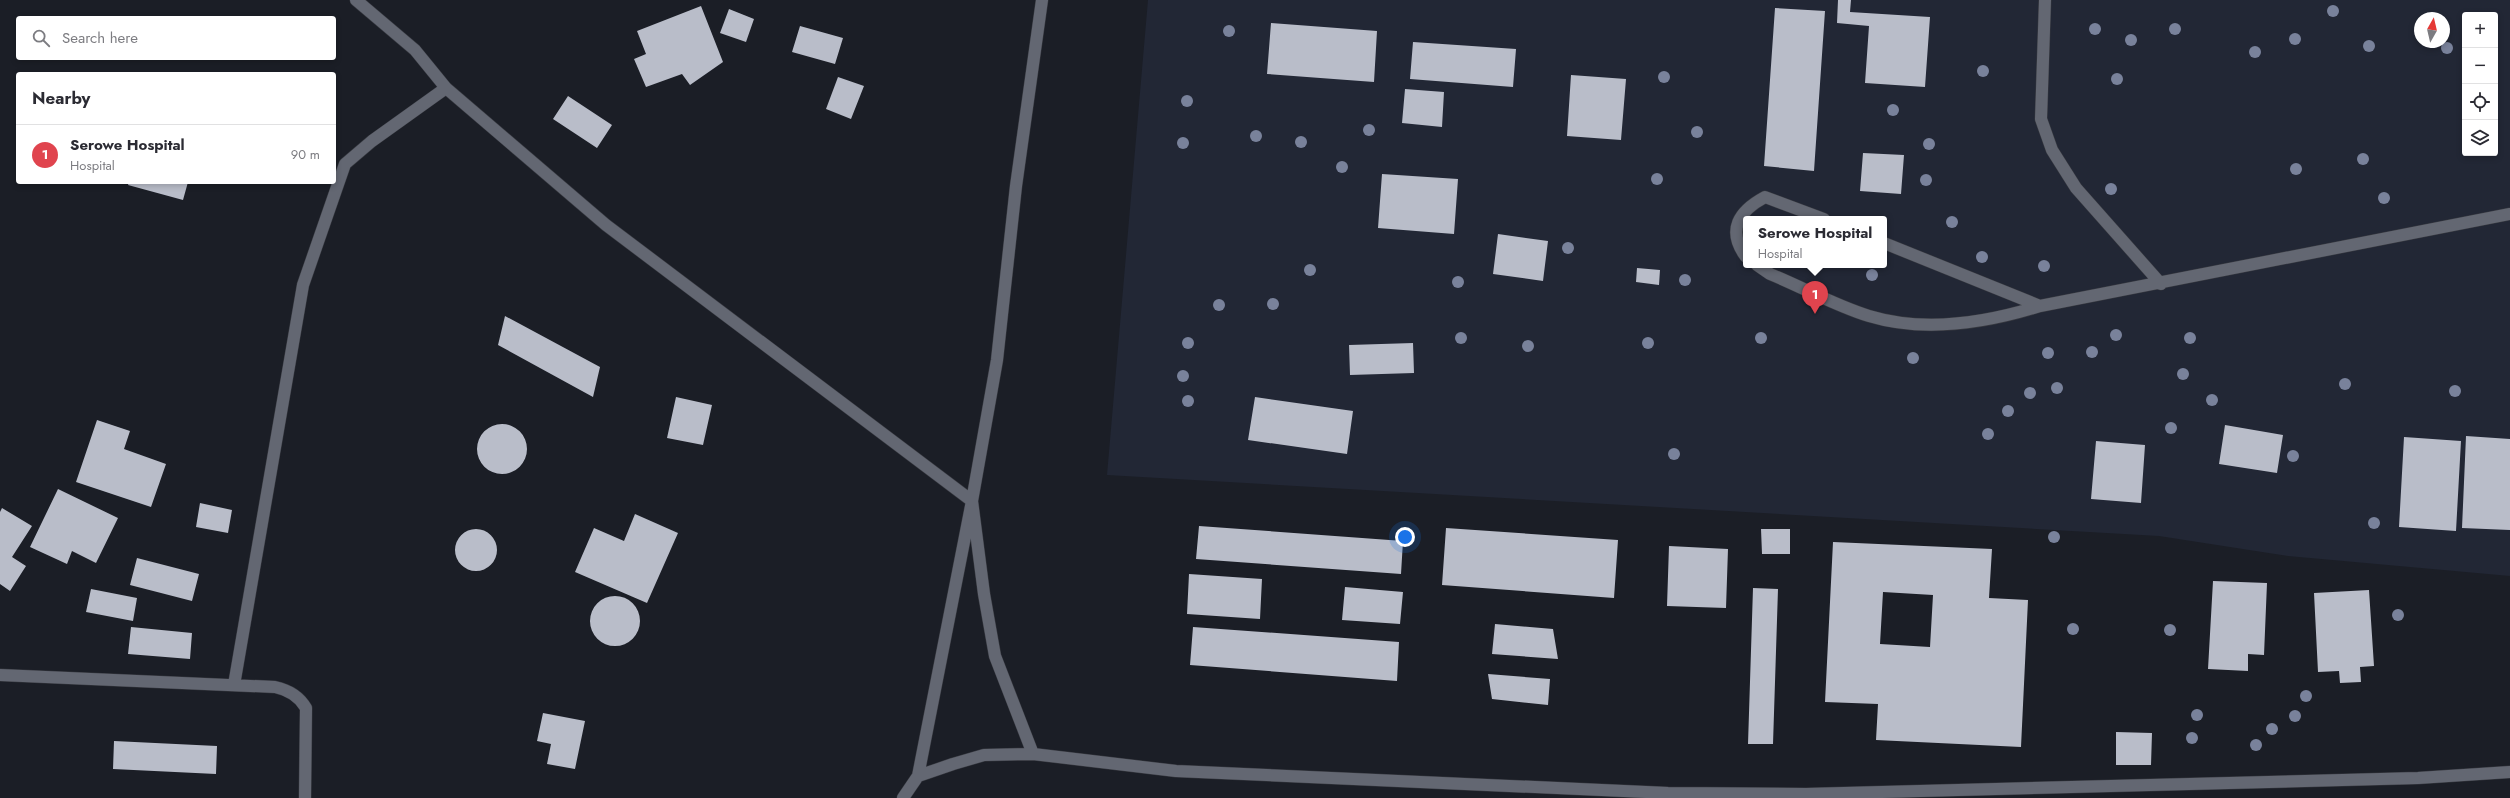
<!DOCTYPE html>
<html lang="en">
<head>
<meta charset="utf-8">
<style>
	:root { --surface:#fff; --page:#f7f7f7; --text:#2b2b33; --muted:#7c7c81; --line:#e1e1e2; --accent:#0b8043 }
	body { margin:0; font-family:Jost,sans-serif; background:var(--page); color:var(--text) }
	.controls { position:absolute; right:12px; top:12px; display:grid; overflow:hidden; border-radius:4px; box-shadow:0 2px 6px #0003 }
	.controls button { width:36px; height:36px; display:grid; place-items:center; padding:0; border:0; border-bottom:1px solid var(--line); background:var(--surface); color:var(--text); font:20px sans-serif }
	.compass { position:absolute; left:2414px; top:12px; width:36px; height:36px; border-radius:50%; background:var(--surface); box-shadow:0 2px 6px #0003; rotate:8deg }
	.you { position:absolute; left:1405px; top:537px; width:14px; height:14px; margin:-10px; border:3px solid #fff; border-radius:50%; background:#1a73e8; box-shadow:0 0 0 6px #1a73e833 }
	.badge { display:grid; place-items:center; width:26px; height:26px; border-radius:50%; background:var(--accent); color:#fff; font-size:13px; font-weight:700 }
	.pin { position:absolute; translate:-50% -33px; filter:drop-shadow(0 1px 2px #0008) }
	.pin::after { content:''; position:absolute; top:21px; width:14px; height:12px; background:inherit; clip-path:polygon(0 0,100% 0,50% 100%) }
	.popup { position:absolute; left:1743px; top:216px; width:144px; height:52px; box-sizing:border-box; display:grid; place-content:center; border-radius:4px; background:var(--surface); filter:drop-shadow(0 1px 3px #0005); font-size:13px; white-space:nowrap; color:var(--muted) }
	.popup b { font-size:15px; color:var(--text) }
	.popup::after { content:''; position:absolute; left:50%; top:100%; margin-left:-8px; border:8px solid transparent; border-top-color:var(--surface) }
	.list { margin:0; padding:0; list-style:none }
	h2 { display:flex; justify-content:space-between; align-items:center; height:52px; margin:0; padding:0 16px; font-size:17px }
	h2 small { font-size:13px; font-weight:400; color:var(--muted) }
	.list li { display:grid; grid-template-columns:26px 1fr auto; gap:12px; align-items:center; box-sizing:border-box; height:60px; padding:0 16px; border-top:1px solid var(--line) }
	.list b { display:block; font-size:15px; white-space:nowrap }
	.list p { margin:0; font-size:13px; white-space:nowrap; color:var(--muted) }
	.list em { font-size:13px; font-style:normal; color:var(--muted) }
	.icon { flex:none; width:22px; height:22px; fill:none; stroke:currentColor; stroke-width:2; stroke-linecap:round; stroke-linejoin:round }
	.map { position:relative; flex:none; width:2510px; height:798px; overflow:hidden }
	.search { position:absolute; background:var(--surface); box-shadow:0 2px 6px #0003; left:16px; top:16px; width:320px; height:44px; display:flex; align-items:center; gap:10px; box-sizing:border-box; padding:0 14px; border-radius:4px; color:var(--muted); font-size:15px }
	.panel { position:absolute; background:var(--surface); box-shadow:0 2px 6px #0003; left:16px; top:72px; width:320px; height:112px; border-radius:4px }
	.map>svg:first-child { display:block }
	.built { fill:#222735; fill-rule:evenodd }
	.building { fill:#b9bdc9; fill-rule:evenodd }
	.lines { fill:none; stroke-linecap:round; stroke-linejoin:round }
	.lane-casing { stroke:#383a41; stroke-width:13 }
	.street-casing { stroke:#383a41; stroke-width:13 }
	.lane { stroke:#636772; stroke-width:12 }
	.street { stroke:#636772; stroke-width:12 }
	.tree { fill:#79829b }
</style>
</head>
<body>
<div class="map">
<svg width="2510" height="798" viewBox="0 0 2510 798">
	<rect width="100%" height="100%" fill="#1b1e26"/>
	<path class="built" d="M1148,0H2510V576L2288,556L2159,536L1107,475ZM2465,15H2495V153H2465ZM2420,18H2444V42H2420ZM1746,219H1884V265H1746Z"/>
	<path class="building" d="M1838,0H1851L1850,12L1930,17L1925,87L1865,83L1869,26L1837,23Z
		M701,6L723,62L690,85L682,74L646,87L634,59L646,54L637,31Z
		M1775,8L1825,11L1814,171L1764,166Z
		M729,9L754,19L746,42L720,33Z
		M1271,23L1377,31L1374,82L1267,74Z
		M800,26L843,38L835,64L792,52Z
		M1413,42L1516,49L1513,87L1410,79Z
		M1571,75L1626,79L1621,140L1567,136Z
		M838,77L864,86L851,119L826,109Z
		M1405,89L1444,92L1442,127L1402,123Z
		M568,96L612,125L597,148L553,119Z
		M1863,153L1904,155L1901,194L1860,191Z
		M1382,174L1458,179L1454,234L1378,228Z
		M129,182H188L183,200L128,185Z
		M1498,234L1548,241L1543,281L1493,274Z
		M1637,268L1660,270L1659,285L1636,282Z
		M505,316L600,367L593,397L498,345Z
		M1413,343L1414,373L1350,375L1349,345Z
		M676,397L712,405L703,445L667,438Z
		M1255,397L1353,411L1347,454L1248,440Z
		M97,420L130,431L124,449L166,464L151,507L76,482Z
		M477 449a25 25 0 1 1 50 0a25 25 0 1 1-50 0Z
		M2225,425L2283,435L2277,473L2219,464Z
		M2466,436L2510,439V530L2462,528Z
		M2404,437L2461,441L2456,531L2399,527Z
		M2096,441L2145,445L2141,503L2091,499Z
		M58,489L118,518L96,563L72,551L67,564L30,547Z
		M200,503L232,510L228,533L196,527Z
		M2,508L32,526L12,557L26,566L10,591L0,584V512Z
		M635,514L678,533L647,603L575,572L594,528L624,541Z
		M1199,526L1403,541L1401,574L1196,559Z
		M1446,528L1618,540L1614,598L1442,585Z
		M455 550a21 21 0 1 1 42 0a21 21 0 1 1-42 0Z
		M1761,529H1790V554H1762Z
		M1833,542L1992,549L1989,598L2028,600L2021,747L1876,740L1878,704L1825,702ZM1883,592L1933,595L1930,647L1880,644Z
		M1669,546L1728,549L1726,608L1667,606Z
		M137,558L199,574L192,601L130,585Z
		M1189,574L1262,579L1260,619L1187,614Z
		M2213,581L2267,583L2264,655L2248,654V671L2208,669Z
		M1345,587L1403,592L1400,624L1342,620Z
		M1753,588L1778,589L1773,744H1748Z
		M91,589L137,598L133,621L86,612Z
		M2369,590L2374,666L2360,667L2361,682L2340,683L2339,671L2318,672L2314,593Z
		M590 621a25 25 0 1 1 50 0a25 25 0 1 1-50 0Z
		M1495,624L1553,629L1558,659L1492,654Z
		M131,627L192,633L190,659L128,654Z
		M1193,627L1399,642L1397,681L1190,665Z
		M1488,674L1550,679L1548,705L1492,699Z
		M543,713L585,721L575,769L547,764L551,744L537,741Z
		M2116,732L2152,733L2151,765H2116Z
		M114,741L217,746L216,774L113,769Z"/>
	<g class="lines">
		<defs>
			<path id="lane" d="M2045,0L2041,119L2052,150L2076,188L2161,284
				M1884,243L2040,306
				M1746,257C1726,230 1739,211 1765,197L1824,219
				M1757,265L1770,274C1802,287 1836,306 1869,316C1925,333 1986,323 2040,306L2510,214"/>
			<path id="street" d="M356,0L415,50L446,88L606,225L972,501L984,594L995,656L1033,754
				M0,675L275,687C289,690 299,696 306,708L305,798
				M234,685L303,285L345,164L372,141L446,88
				M918,776L953,764L984,755L1033,754L1176,771L1668,793L1806,794L2418,778L2510,772
				M903,798L918,776L972,501L997,360L1016,186L1042,0"/>
		</defs>
		<use href="#lane" class="lane-casing"/>
		<use href="#street" class="street-casing"/>
		<use href="#lane" class="lane"/>
		<use href="#street" class="street"/>
	</g>
	<g class="tree">
		<circle cx="2333" cy="11" r="6"/>
		<circle cx="2095" cy="29" r="6"/>
		<circle cx="2175" cy="29" r="6"/>
		<circle cx="1229" cy="31" r="6"/>
		<circle cx="2295" cy="39" r="6"/>
		<circle cx="2131" cy="40" r="6"/>
		<circle cx="2369" cy="46" r="6"/>
		<circle cx="2447" cy="48" r="6"/>
		<circle cx="2255" cy="52" r="6"/>
		<circle cx="1983" cy="71" r="6"/>
		<circle cx="1664" cy="77" r="6"/>
		<circle cx="2117" cy="79" r="6"/>
		<circle cx="1187" cy="101" r="6"/>
		<circle cx="1893" cy="110" r="6"/>
		<circle cx="1369" cy="130" r="6"/>
		<circle cx="1697" cy="132" r="6"/>
		<circle cx="1256" cy="136" r="6"/>
		<circle cx="1301" cy="142" r="6"/>
		<circle cx="1183" cy="143" r="6"/>
		<circle cx="1929" cy="144" r="6"/>
		<circle cx="2363" cy="159" r="6"/>
		<circle cx="1342" cy="167" r="6"/>
		<circle cx="2296" cy="169" r="6"/>
		<circle cx="1657" cy="179" r="6"/>
		<circle cx="1926" cy="180" r="6"/>
		<circle cx="2111" cy="189" r="6"/>
		<circle cx="2384" cy="198" r="6"/>
		<circle cx="1952" cy="222" r="6"/>
		<circle cx="1568" cy="248" r="6"/>
		<circle cx="1982" cy="257" r="6"/>
		<circle cx="2044" cy="266" r="6"/>
		<circle cx="1310" cy="270" r="6"/>
		<circle cx="1872" cy="275" r="6"/>
		<circle cx="1685" cy="280" r="6"/>
		<circle cx="1458" cy="282" r="6"/>
		<circle cx="1273" cy="304" r="6"/>
		<circle cx="1219" cy="305" r="6"/>
		<circle cx="2116" cy="335" r="6"/>
		<circle cx="1461" cy="338" r="6"/>
		<circle cx="1761" cy="338" r="6"/>
		<circle cx="2190" cy="338" r="6"/>
		<circle cx="1188" cy="343" r="6"/>
		<circle cx="1648" cy="343" r="6"/>
		<circle cx="1528" cy="346" r="6"/>
		<circle cx="2092" cy="352" r="6"/>
		<circle cx="2048" cy="353" r="6"/>
		<circle cx="1913" cy="358" r="6"/>
		<circle cx="2183" cy="374" r="6"/>
		<circle cx="1183" cy="376" r="6"/>
		<circle cx="2345" cy="384" r="6"/>
		<circle cx="2057" cy="388" r="6"/>
		<circle cx="2455" cy="391" r="6"/>
		<circle cx="2030" cy="393" r="6"/>
		<circle cx="2212" cy="400" r="6"/>
		<circle cx="1188" cy="401" r="6"/>
		<circle cx="2008" cy="411" r="6"/>
		<circle cx="2171" cy="428" r="6"/>
		<circle cx="1988" cy="434" r="6"/>
		<circle cx="1674" cy="454" r="6"/>
		<circle cx="2293" cy="456" r="6"/>
		<circle cx="2374" cy="523" r="6"/>
		<circle cx="2054" cy="537" r="6"/>
		<circle cx="2398" cy="615" r="6"/>
		<circle cx="2073" cy="629" r="6"/>
		<circle cx="2170" cy="630" r="6"/>
		<circle cx="2306" cy="696" r="6"/>
		<circle cx="2197" cy="715" r="6"/>
		<circle cx="2295" cy="716" r="6"/>
		<circle cx="2272" cy="729" r="6"/>
		<circle cx="2192" cy="738" r="6"/>
		<circle cx="2256" cy="745" r="6"/>
	</g>
</svg>
<div class="controls">
<button>+</button>
<button>−</button>
<button><svg class="icon" aria-label="locate" viewBox="0 0 24 24"><circle cx="12" cy="12" r="6"/><path d="M12 2v4M12 18v4M2 12h4M18 12h4"/></svg></button>
<button><svg class="icon" aria-label="layers" viewBox="0 0 24 24"><path d="M12 4l9 5-9 5-9-5zM3 14l9 5 9-5"/></svg></button>
</div>
<svg class="compass" viewBox="-18 -18 36 36"><path d="M0-13l5 13h-10z" fill="#e53935"/><path d="M0 13l5-13h-10z" fill="#7c7c81"/></svg>
<div class="you"></div>
<div class="pin badge" style="left:1815px;top:314px;background:#e0444e">1</div>
<div class="popup"><b>Serowe Hospital</b>Hospital</div>
<div class="search"><svg class="icon" aria-label="search" viewBox="0 0 24 24"><circle cx="10" cy="10" r="6"/><path d="M15 15l6 6"/></svg>Search here</div>
<section class="panel">
<h2>Nearby<small></small></h2>
<ul class="list">
<li><span class="badge" style="background:#e0444e">1</span><div><b>Serowe Hospital</b><p>Hospital</p></div><em>90 m</em></li>
</ul>
</section>
</div>
</body>
</html>
